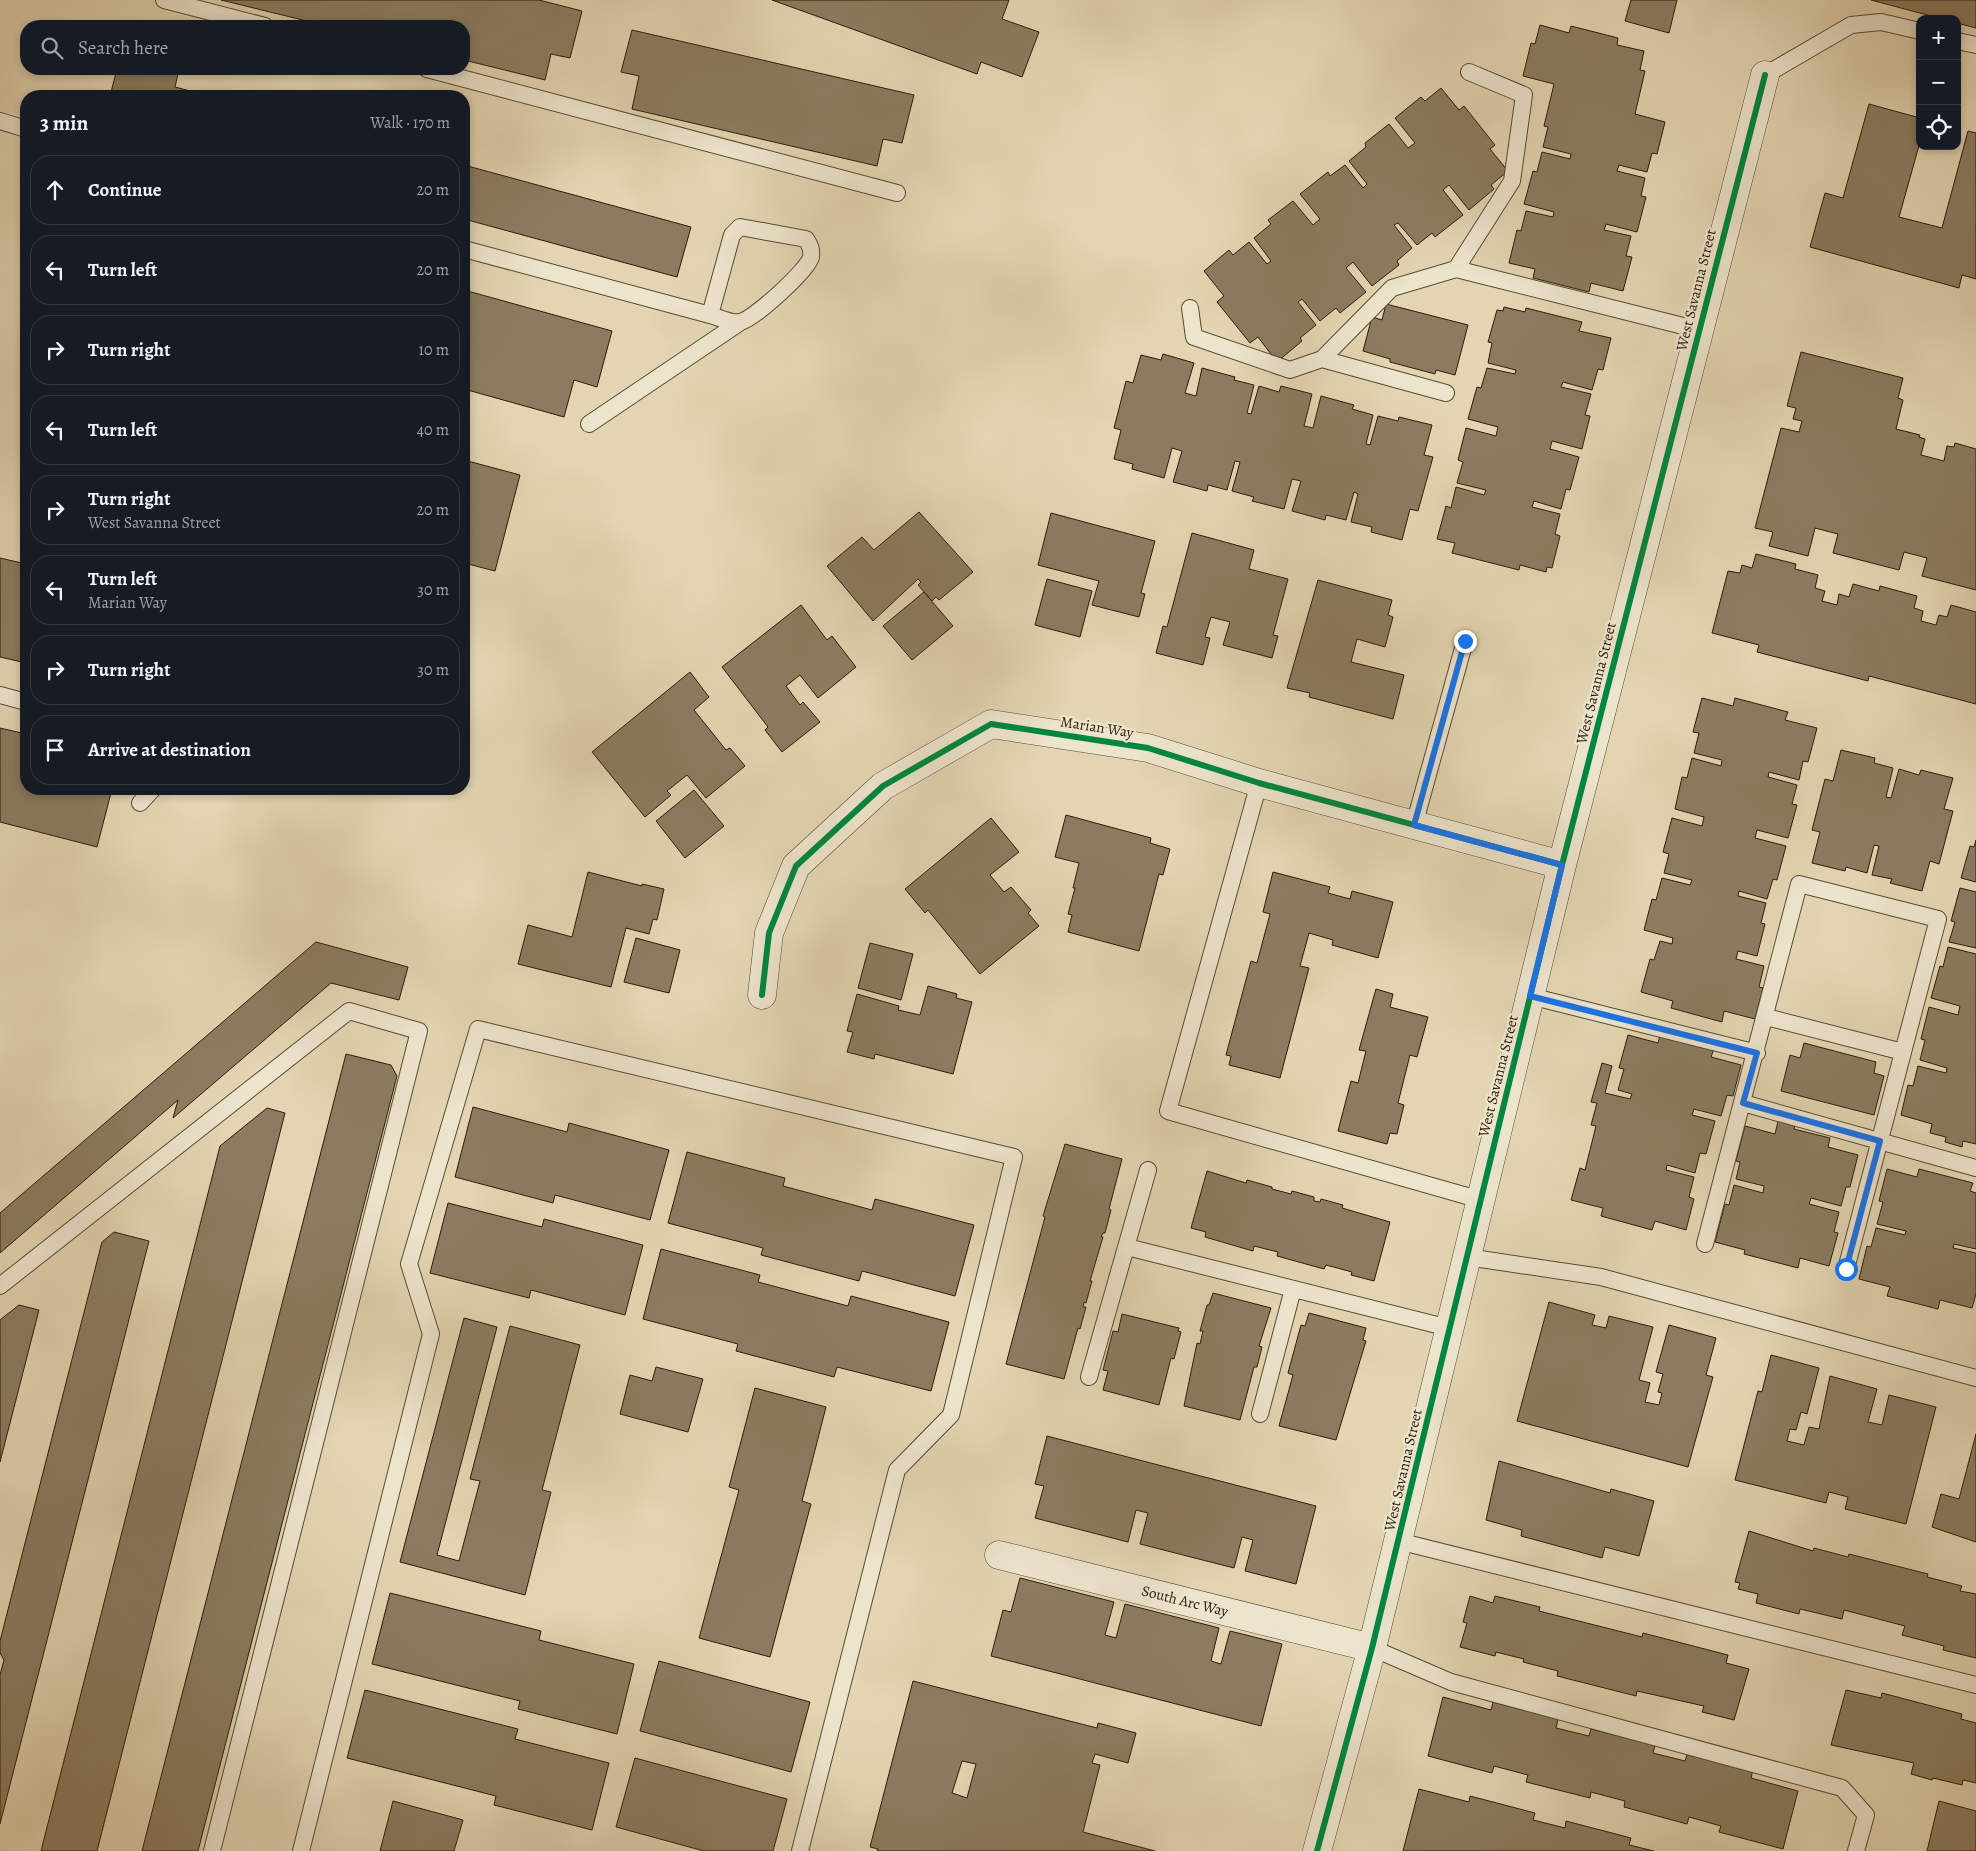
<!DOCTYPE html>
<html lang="en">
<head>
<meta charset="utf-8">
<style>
	:root { --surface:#171b24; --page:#242831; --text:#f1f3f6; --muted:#9ea1a6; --line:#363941 }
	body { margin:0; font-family:Alegreya,serif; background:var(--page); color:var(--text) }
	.controls { position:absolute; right:15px; top:15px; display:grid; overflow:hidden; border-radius:10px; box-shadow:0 2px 8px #0003 }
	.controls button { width:45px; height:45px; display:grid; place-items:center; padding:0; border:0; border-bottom:1px solid var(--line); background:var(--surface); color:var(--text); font:25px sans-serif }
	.stop { position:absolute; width:15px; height:15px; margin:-11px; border:4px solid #1a73e8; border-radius:50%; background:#fff }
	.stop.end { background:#1a73e8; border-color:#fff; box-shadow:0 1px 5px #0008 }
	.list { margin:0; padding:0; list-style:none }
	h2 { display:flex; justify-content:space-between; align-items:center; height:65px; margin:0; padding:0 20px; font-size:21px }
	h2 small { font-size:16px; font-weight:400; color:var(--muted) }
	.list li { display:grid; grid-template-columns:32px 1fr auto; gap:15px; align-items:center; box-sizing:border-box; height:70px; margin:0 10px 10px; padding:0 10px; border:1px solid var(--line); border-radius:20px }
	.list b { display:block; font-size:19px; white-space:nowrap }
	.list p { margin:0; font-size:16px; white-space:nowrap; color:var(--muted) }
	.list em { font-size:16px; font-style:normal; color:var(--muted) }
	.icon { flex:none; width:28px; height:28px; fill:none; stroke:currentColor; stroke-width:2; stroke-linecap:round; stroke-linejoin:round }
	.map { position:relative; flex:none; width:1976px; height:1851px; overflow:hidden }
	.search { position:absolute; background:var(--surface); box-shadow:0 2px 8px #0003; left:20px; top:20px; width:450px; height:55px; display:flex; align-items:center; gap:12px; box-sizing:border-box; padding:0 18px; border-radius:20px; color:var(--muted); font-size:19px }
	.panel { position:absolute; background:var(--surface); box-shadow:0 2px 8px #0003; left:20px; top:90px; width:450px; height:705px; border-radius:20px }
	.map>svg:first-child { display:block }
	.building { fill:#8b7c61; stroke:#2b1c09; fill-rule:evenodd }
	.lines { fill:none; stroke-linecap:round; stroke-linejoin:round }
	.lane-casing { stroke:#594a33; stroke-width:18 }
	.street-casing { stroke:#594a33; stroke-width:29 }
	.lane { stroke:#ede4cd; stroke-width:16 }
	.street { stroke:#ede4cd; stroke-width:28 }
	.cycleway-casing { stroke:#ede4cd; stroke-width:9 }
	.cycleway { stroke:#00873e; stroke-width:6 }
	.route { stroke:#1a73e8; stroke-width:6 }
	.labels { text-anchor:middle; stroke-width:4.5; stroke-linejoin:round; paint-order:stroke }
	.street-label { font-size:15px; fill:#2b1c09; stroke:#ede4cd }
</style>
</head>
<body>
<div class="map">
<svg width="1976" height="1851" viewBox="0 0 1976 1851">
	<rect width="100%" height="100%" fill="#e3d5b2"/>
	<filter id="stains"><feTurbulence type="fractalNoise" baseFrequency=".004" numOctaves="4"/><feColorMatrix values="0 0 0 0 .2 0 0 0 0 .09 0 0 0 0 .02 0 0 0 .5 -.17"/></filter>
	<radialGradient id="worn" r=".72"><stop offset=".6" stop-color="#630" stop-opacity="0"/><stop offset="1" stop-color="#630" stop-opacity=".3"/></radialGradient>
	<path class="building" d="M221,0H539L582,11L570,58L551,54L545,80L464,60V26H327Z
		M772,0H1009L1002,19L1039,32L1022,77L981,62L977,74Z
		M1631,0H1677L1669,33L1625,21Z
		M1871,0H1976V28L1957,23V19H1942Z
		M1540,25L1569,33L1571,26L1618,38L1617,45L1644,51L1640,70L1645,71L1635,114L1665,122L1657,154L1652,153L1647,172L1619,165L1617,171L1645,178L1641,196L1646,197L1637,232L1606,224L1604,230L1631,236L1626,256L1632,257L1623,291L1591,283L1589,292L1533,278L1535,269L1509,263L1517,230L1521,231L1526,211L1553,217L1554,212L1524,204L1533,171L1537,172L1542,152L1570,159L1571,154L1543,147L1548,127L1544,126L1554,84L1523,76L1531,43L1535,44Z
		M632,30L914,95L902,143L883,139L877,166L632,109L639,76L621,72Z
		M117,69H179L175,87L209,96H110Z
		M1441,88L1459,110L1464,106L1495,145L1490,149L1508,171L1491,185L1494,189L1469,210L1449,185L1443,190L1463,215L1435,237L1432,233L1417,245L1398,223L1394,225L1412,248L1397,261L1399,265L1372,286L1353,262L1346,268L1366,292L1340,313L1336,308L1320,321L1302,299L1298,302L1316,325L1300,338L1302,341L1277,362L1258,337L1250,343L1217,302L1224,296L1204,271L1229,250L1233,255L1249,242L1267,264L1271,261L1254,238L1271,224L1268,220L1293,201L1313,225L1320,219L1300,194L1328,172L1330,176L1345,165L1363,188L1367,184L1349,161L1366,147L1365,143L1389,124L1408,148L1415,143L1395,118L1421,97L1425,101Z
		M1869,104L1920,118V142L1899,217L1942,228L1968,131L1976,133V279L1962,275L1959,288L1810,247L1825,193L1843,198Z
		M464,165L691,227L677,277L464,219Z
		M464,290L612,331L597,387L574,380L564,417L464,389Z
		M1386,304L1468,325L1455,375L1436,370L1435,374L1390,362V359L1363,351L1372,317L1382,320Z
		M1504,307L1525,312L1526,308L1582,322L1579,331L1611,338L1603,370L1598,369L1592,390L1563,382L1561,387L1591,394L1585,415L1590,416L1582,449L1552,441L1550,449L1579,457L1570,490L1566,489L1561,509L1534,501L1532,507L1560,514L1555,534L1560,536L1552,568L1547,567L1546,572L1520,565L1519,570L1452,553L1455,543L1437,539L1446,506L1451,508L1456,487L1484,495L1486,490L1457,483L1463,462L1458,460L1466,428L1496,436L1498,427L1468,419L1477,387L1481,388L1487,368L1515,374L1516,370L1488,363L1492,343L1488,342L1497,310L1503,311Z
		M1801,352L1903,378L1898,398L1903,400L1896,429L1920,435L1919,437L1925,439L1921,455L1944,461L1947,446L1954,447L1955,443L1976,449V590L1922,576L1927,558L1904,552L1899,570L1833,553L1838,534L1815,528L1808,556L1769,546L1773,532L1755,528L1781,428L1799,432L1802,421L1793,419L1796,408L1787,406Z
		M1163,354L1194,363L1185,393L1196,396L1202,368L1235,377L1234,380L1254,385L1247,413L1251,414L1259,386L1279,392L1281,386L1312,394L1304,426L1313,428L1321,396L1354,405L1352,409L1373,415L1366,444L1370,445L1378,416L1398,421L1399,417L1432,425L1424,455L1433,457L1418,511L1410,509L1402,540L1371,532L1372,527L1351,522L1358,494L1354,492L1346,520L1326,515L1325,520L1292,511L1301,481L1292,479L1284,509L1252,501L1254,497L1232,491L1240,462L1235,461L1227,490L1208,485L1207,491L1173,482L1182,451L1172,448L1164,478L1132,469L1133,464L1114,459L1121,430L1114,428L1126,381L1133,383L1141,355L1161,360Z
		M464,460L520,475L495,571L464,563Z
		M919,512L973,572L939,600L936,597L932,601L918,585L921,582L918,579L873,621L827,566L862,537L874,550Z
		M1051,513L1155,541L1141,593L1145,594L1139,617L1092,605L1099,581L1038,565Z
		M1192,533L1254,550L1249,569L1288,579L1273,635L1278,636L1272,658L1223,645L1230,622L1211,617L1205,637L1210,638L1203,665L1156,653L1163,626L1167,627Z
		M1756,554L1796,564L1795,569L1818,575L1815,588L1825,591L1822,601L1837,605L1839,594L1849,597L1853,584L1879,591L1880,586L1917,596L1914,608L1923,611L1921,621L1936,625L1939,615L1947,617L1951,605L1976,612V704L1869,676L1868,681L1757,652L1759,645L1712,633L1728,571L1740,573L1742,565L1752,568Z
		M0,558L26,564V663L0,657Z
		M1047,579L1092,591L1080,637L1035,625Z
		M1318,580L1392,600L1388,615L1393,617L1385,647L1357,639L1351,662L1404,675L1393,719L1309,697L1310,693L1287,688Z
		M924,592L953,626L912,660L883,626Z
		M801,605L827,640L832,636L856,667L818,698L800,675L786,686L800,705L803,702L820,722L782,752L765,730L768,727L722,667Z
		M690,672L709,697L694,710L726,750L730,748L745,766L706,798L687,775L667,791L671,795L645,817L592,752Z
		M1702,698L1733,706L1735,698L1788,712L1785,720L1817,728L1808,762L1803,761L1799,780L1769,772L1768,777L1797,785L1792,804L1797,805L1788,838L1757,830L1755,838L1786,846L1777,880L1773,879L1767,899L1739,891L1738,896L1766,903L1761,923L1765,924L1757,956L1738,951L1736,959L1764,966L1759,987L1763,988L1755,1019L1724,1011L1722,1022L1671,1008L1673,1001L1641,992L1650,959L1654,960L1660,941L1672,944L1673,938L1644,930L1652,899L1656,900L1662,878L1690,885L1692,880L1664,873L1669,854L1663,852L1672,818L1702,826L1704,817L1675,809L1682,777L1687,778L1692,758L1721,766L1722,760L1694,753L1699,733L1693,732Z
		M0,728L26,734V789H112L97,847L0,822Z
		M1841,750L1875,758L1874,763L1893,768L1886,797L1891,798L1899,769L1919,775L1921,770L1953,778L1944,809L1953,811L1939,864L1930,861L1922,891L1890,883L1892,879L1872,875L1879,846L1874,845L1867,873L1846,867L1845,871L1812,863L1820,832L1812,830L1825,779L1833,781Z
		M694,790L724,826L685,858L656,821Z
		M1066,815L1151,838L1150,843L1170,849L1163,875L1159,874L1139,951L1068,932L1072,915L1068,914L1075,888H1073L1079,863L1055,857Z
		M991,818L1019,852L990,875L1004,892L1011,887L1031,910L1028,913L1039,926L980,974L928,910L925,913L905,889Z
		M1976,840V882L1961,878L1970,846L1974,847Z
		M588,872L642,886V884L664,889L657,920L653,919L649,934L626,928L611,987L518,964L528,925L572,937Z
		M1273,872L1330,887L1328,893L1350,899L1352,891L1393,902L1378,958L1332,945L1333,940L1309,933L1300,966L1309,968L1280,1078L1229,1065L1231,1056L1226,1055L1251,961L1257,963L1270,914L1263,912Z
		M1960,888L1976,892V948L1949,942L1955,922L1951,921Z
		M636,938L680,950L669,993L624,982Z
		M316,942L408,967L399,1000L331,983L173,1118L178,1100L0,1253V1213Z
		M870,943L913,954L901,1000L858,988Z
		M1948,947L1976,954V1144L1963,1141L1962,1147L1945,1142L1946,1137L1930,1133L1932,1124L1901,1115L1908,1085L1913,1086L1918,1066L1946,1073L1947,1068L1920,1060L1925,1040L1921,1039L1929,1007L1958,1015L1960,1006L1931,998L1940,966L1943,967Z
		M928,986L957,994L956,998L972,1002L953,1074L875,1054L874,1059L847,1052L853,1032L847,1031L857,994L899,1006L898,1010L920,1015Z
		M1376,989L1393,994L1390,1007L1428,1017L1417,1057L1410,1055L1398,1103L1404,1105L1397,1134L1390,1133L1387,1144L1338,1131L1351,1081L1358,1083L1366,1051L1359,1050Z
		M1628,1035L1658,1043L1660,1035L1714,1049L1711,1057L1741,1065L1733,1096L1727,1095L1721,1116L1694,1109L1692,1115L1715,1121L1706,1154L1700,1153L1695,1173L1667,1165L1666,1170L1694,1177L1689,1197L1694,1199L1686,1230L1655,1221L1652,1230L1601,1216L1603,1208L1571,1200L1580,1168L1585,1170L1596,1126L1591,1125L1597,1103L1591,1102L1602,1063L1612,1066L1605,1093L1630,1099L1632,1094L1618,1090L1624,1069L1619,1068Z
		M1804,1043L1876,1062L1874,1073L1884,1076L1874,1115L1781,1091L1790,1055L1800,1058Z
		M346,1054L391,1065L397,1076L198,1851H142Z
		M473,1107L567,1132L569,1123L669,1150L650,1220L555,1195L553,1203L455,1177Z
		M267,1108L285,1113L97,1851H41L220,1146Z
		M1779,1117L1796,1121L1794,1129L1830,1138L1828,1147L1858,1155L1850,1187H1846L1841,1206L1811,1198L1809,1204L1839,1212L1834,1232L1838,1233L1829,1266L1800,1258L1798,1268L1744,1254L1745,1250L1715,1242L1725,1204L1729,1205L1734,1185L1763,1193L1764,1186L1736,1179L1740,1162L1736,1161L1745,1126L1775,1134Z
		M1065,1144L1122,1159L1109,1209L1111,1210L1105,1233H1103L1101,1237H1103L1090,1281H1092L1086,1303L1084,1302L1083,1307H1086L1080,1329L1078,1328L1064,1379L1006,1364L1045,1217L1043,1216Z
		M687,1152L785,1178L783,1186L872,1210L875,1199L974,1225L955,1296L862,1271L859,1281L761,1255L763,1248L668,1223Z
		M1887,1169L1917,1177L1919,1169L1973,1183L1970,1191L1976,1193V1249L1954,1244L1953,1248L1976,1253V1294L1972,1308L1940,1300L1938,1309L1887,1296L1890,1287L1859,1279L1867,1246L1871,1247L1876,1228L1905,1235L1906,1231L1877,1224L1883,1202L1879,1201Z
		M1207,1171L1246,1183L1247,1180L1272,1187V1189L1291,1194L1292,1191L1314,1197V1201L1320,1202L1321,1199L1343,1205L1342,1208L1390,1222L1374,1281L1351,1275L1352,1272L1326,1265L1324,1269L1277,1256L1278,1252L1254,1246L1253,1251L1205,1237L1206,1232L1191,1228Z
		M448,1203L542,1227L544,1219L643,1245L625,1315L531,1290L529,1298L430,1273Z
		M114,1232L149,1241L0,1824V1675L4,1660L0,1653V1641L102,1242Z
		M661,1249L760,1275L758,1282L848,1306L851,1296L949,1322L931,1391L837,1367L834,1377L736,1351L738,1344L643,1319Z
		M1213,1293L1271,1308L1259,1346L1262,1347L1257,1367H1254L1240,1420L1184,1406L1197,1343L1200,1344L1203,1331H1200L1207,1305H1209Z
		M1549,1302L1595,1315L1592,1325L1606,1328L1609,1316L1653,1327L1639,1380L1650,1383L1645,1402L1659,1405L1662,1393L1658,1392L1663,1374L1656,1372L1669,1325L1716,1338L1706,1375L1713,1377L1688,1467L1517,1421Z
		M19,1305L39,1310L0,1462V1320Z
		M1309,1313L1366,1328L1363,1340L1366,1341L1336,1440L1279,1426L1293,1375L1288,1373L1301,1325L1305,1326Z
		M1122,1314L1179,1328L1178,1331L1181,1332L1174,1359L1171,1358L1159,1405L1103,1390L1108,1371L1103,1370L1113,1331L1118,1332Z
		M464,1318L497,1327L437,1555L459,1561L480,1481L470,1479L510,1326L580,1345L542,1490L551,1492L525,1595L400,1562Z
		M1771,1355L1819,1368L1807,1414L1801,1412L1796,1430L1790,1429L1787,1441L1804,1445L1809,1427L1819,1429L1830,1376L1877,1389L1868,1422L1882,1425L1889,1395L1936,1407L1906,1524L1845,1509L1848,1497L1829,1492L1826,1503L1735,1480L1758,1391L1762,1392Z
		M656,1367L703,1379L688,1432L620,1414L630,1375L652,1381Z
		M755,1388L826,1407L802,1501L811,1504L770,1657L699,1638L739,1490L729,1487Z
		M1976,1434V1542L1932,1527L1941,1494L1959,1499Z
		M1047,1436L1316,1506L1296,1584L1245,1571L1253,1540L1242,1537L1234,1568L1140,1544L1148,1513L1136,1510L1128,1542L1035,1518L1044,1486L1035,1484Z
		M1499,1461L1610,1493L1611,1489L1654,1501L1639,1556L1605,1547L1602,1558L1521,1536L1522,1530L1486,1520Z
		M1749,1531L1813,1551L1814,1548L1848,1557L1849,1554L1928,1574L1927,1577L1962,1586L1960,1591L1976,1594V1658L1943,1650L1944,1646L1902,1635L1905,1626L1844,1610L1842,1619L1800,1609L1799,1614L1756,1603L1758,1594L1738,1589L1740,1583L1735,1582Z
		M1020,1578L1114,1602L1105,1635L1116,1638L1125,1604L1219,1628L1211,1661L1221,1664L1230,1631L1282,1644L1261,1726L991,1656L1003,1610L1011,1612Z
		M390,1593L541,1631L539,1640L634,1664L617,1734L518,1709L520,1701L372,1664Z
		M1470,1596L1493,1603L1495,1596L1540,1607L1539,1611L1642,1637L1643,1633L1728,1655L1726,1663L1749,1669L1734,1720L1702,1712L1704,1706L1637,1691L1636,1696L1557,1676L1558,1671L1523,1662L1524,1659L1496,1652L1495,1656L1460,1647L1467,1623L1463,1622Z
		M659,1661L810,1702L791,1772L640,1731Z
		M913,1681L1097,1728L1098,1723L1136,1733L1128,1763L1095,1754L1092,1763L1100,1765L1083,1832L1155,1851H877L878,1849L870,1847ZM962,1761L976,1764L967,1798L952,1793Z
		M365,1690L518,1729L515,1739L609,1763L592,1830L494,1805L496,1796L347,1758Z
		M1846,1690L1881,1698L1882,1693L1962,1714L1961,1719L1976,1723V1783L1963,1780L1962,1785L1933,1778L1932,1780L1911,1774L1914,1763L1831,1745Z
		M1443,1697L1491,1710L1493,1702L1558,1719L1556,1728L1589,1736L1591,1729L1655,1745L1653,1753L1685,1761L1688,1752L1753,1770L1751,1778L1798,1791L1783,1849L1719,1832L1721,1826L1689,1817L1687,1824L1624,1807L1625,1801L1591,1792L1590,1798L1526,1782L1528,1775L1494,1766L1492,1773L1428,1756Z
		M635,1758L787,1799L773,1851H704L616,1827Z
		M1419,1789L1469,1802L1470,1796L1535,1813L1533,1820L1565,1828L1566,1821L1631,1838L1629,1845L1654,1851H1403Z
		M393,1801L463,1820L454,1851H380Z
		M1939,1801L1976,1811V1851H1927Z"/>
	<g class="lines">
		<defs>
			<path id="lane" d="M164,0L265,26
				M1957,41L1976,45
				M427,69L897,193
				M1469,72L1524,95L1512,181L1456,269L1699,330
				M1765,75L1851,25L1881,22L1920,31
				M0,121L26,129
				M464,249L710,315C718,317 732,324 740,322C753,320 808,270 811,257C812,249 810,245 806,239L740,227L732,235L710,315
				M1190,308L1194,337L1290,370L1322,359
				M1446,393L1322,359L1392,288L1456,269
				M589,424L739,323
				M0,695L26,702
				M1259,783L1168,1111L1481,1200
				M140,803L153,789
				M1414,825L1465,641
				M1530,996L1757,1053
				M1766,1017L1903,1052
				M1743,1103L1976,1168
				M1705,1244L1799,884L1938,919L1846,1269
				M1127,1247L1449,1328
				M1467,1257L1601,1277L1976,1378
				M0,1286L349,1011L419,1031L212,1851
				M1089,1377L1148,1170
				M1260,1414L1293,1289
				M1398,1541L1976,1685
				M1372,1648L1451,1682L1842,1788L1866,1815L1856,1851
				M301,1851L431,1334L409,1264L478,1029L1014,1157L951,1415L897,1470L800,1851"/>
			<path id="street" d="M762,995L769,933L796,866L883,786L991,724L1148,748L1259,783L1562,865
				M999,1555L1372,1648
				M1317,1851L1372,1648L1562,865L1765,75"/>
		</defs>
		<use href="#lane" class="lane-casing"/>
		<use href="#street" class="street-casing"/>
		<use href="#lane" class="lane"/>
		<use href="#street" class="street"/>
		<defs>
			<path id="cycleway" d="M762,995L769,933L796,866L883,786L991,724L1148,748L1259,783L1562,865
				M1317,1851L1372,1648L1562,865L1765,75"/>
		</defs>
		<use href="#cycleway" class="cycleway-casing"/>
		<use href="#cycleway" class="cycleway"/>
	</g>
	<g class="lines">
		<path class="route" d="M1465,641L1414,825L1562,865L1530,996L1757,1053L1743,1103L1880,1141L1846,1269"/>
	</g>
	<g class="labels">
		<g class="street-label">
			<text transform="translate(1696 290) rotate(-76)" y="5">West Savanna Street</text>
			<text transform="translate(1596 683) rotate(-76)" y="5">West Savanna Street</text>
			<text transform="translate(1097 727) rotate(9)" y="5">Marian Way</text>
			<text transform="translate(1498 1076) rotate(-76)" y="5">West Savanna Street</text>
			<text transform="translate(1403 1470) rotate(-77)" y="5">West Savanna Street</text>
			<text transform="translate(1185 1601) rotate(14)" y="5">South Arc Way</text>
		</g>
	</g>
	<rect width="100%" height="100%" filter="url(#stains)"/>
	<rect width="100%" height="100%" fill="url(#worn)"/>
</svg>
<div class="controls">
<button>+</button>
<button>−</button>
<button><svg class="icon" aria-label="locate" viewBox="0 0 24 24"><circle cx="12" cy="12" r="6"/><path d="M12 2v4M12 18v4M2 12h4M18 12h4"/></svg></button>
</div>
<div class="stop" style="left:1846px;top:1269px"></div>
<div class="stop end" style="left:1465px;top:641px"></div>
<div class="search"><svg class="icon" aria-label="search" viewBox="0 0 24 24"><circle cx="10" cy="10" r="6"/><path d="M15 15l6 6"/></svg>Search here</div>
<section class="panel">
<h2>3 min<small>Walk · 170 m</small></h2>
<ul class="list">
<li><svg class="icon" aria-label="ahead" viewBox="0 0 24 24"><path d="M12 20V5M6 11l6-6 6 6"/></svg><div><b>Continue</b></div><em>20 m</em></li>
<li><svg class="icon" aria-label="left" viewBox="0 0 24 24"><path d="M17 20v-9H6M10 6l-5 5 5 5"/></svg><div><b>Turn left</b></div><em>20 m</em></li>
<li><svg class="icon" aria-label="right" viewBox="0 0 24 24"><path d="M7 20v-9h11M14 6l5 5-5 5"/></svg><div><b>Turn right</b></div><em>10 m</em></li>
<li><svg class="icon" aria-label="left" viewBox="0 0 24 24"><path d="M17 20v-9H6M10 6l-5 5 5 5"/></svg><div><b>Turn left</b></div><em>40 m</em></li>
<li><svg class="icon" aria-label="right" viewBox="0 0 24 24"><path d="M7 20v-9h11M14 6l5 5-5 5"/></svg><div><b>Turn right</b><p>West Savanna Street</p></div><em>20 m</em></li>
<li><svg class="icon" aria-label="left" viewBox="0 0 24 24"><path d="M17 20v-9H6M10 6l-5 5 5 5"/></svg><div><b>Turn left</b><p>Marian Way</p></div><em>30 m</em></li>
<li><svg class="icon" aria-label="right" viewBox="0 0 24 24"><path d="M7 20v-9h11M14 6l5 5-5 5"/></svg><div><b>Turn right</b></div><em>30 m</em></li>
<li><svg class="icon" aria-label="arrive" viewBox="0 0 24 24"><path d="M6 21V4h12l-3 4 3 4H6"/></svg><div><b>Arrive at destination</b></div></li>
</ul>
</section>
</div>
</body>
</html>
